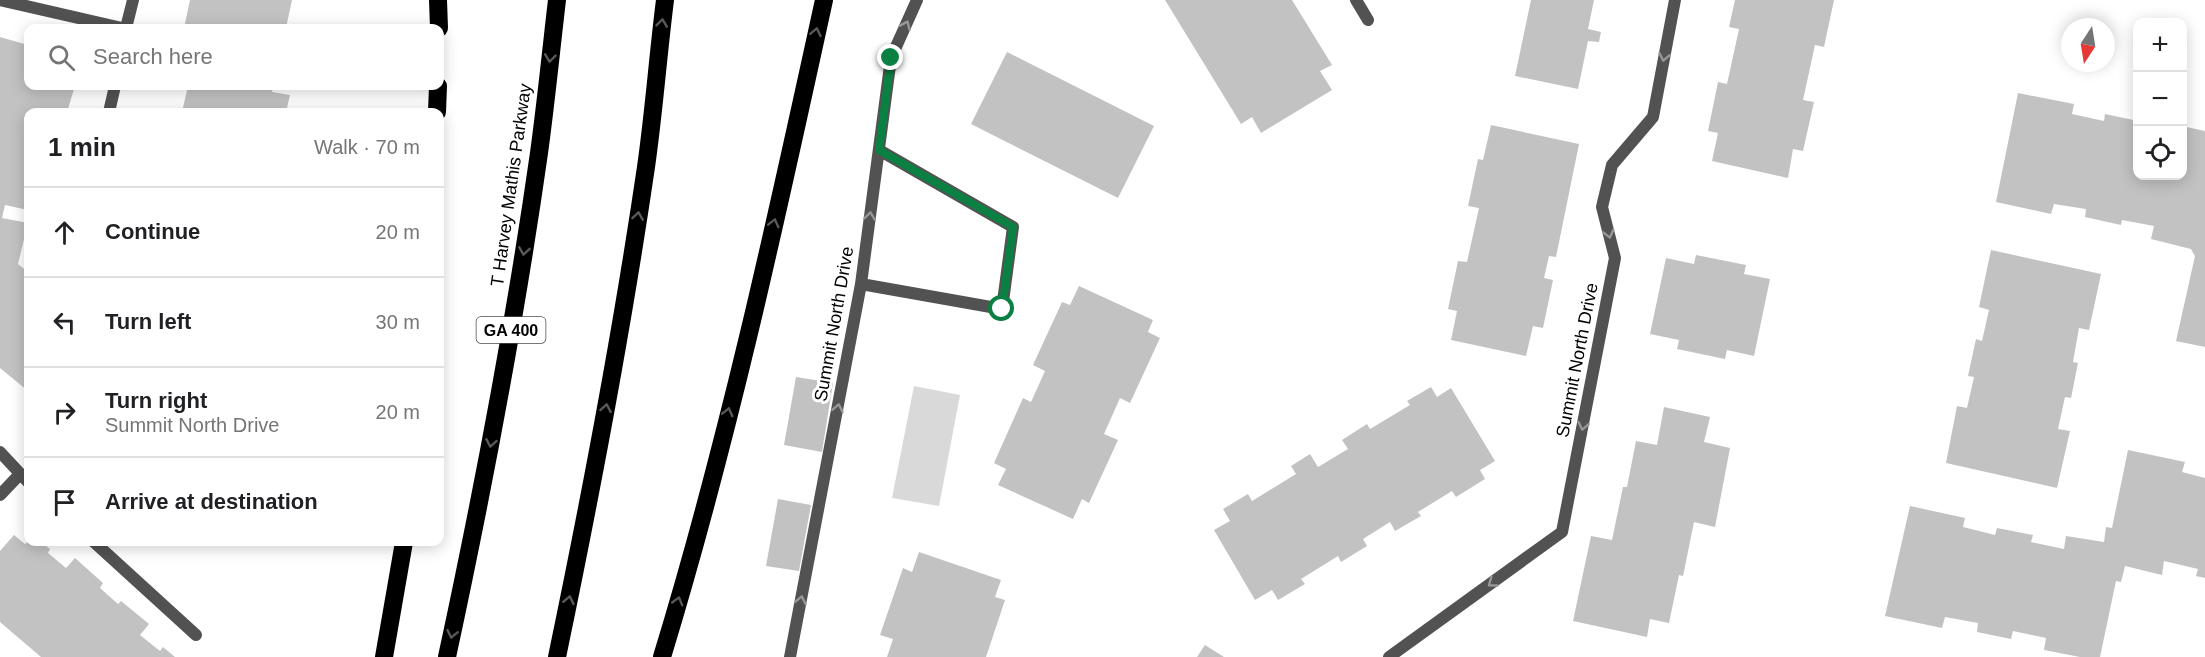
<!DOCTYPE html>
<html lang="en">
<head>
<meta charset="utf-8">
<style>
	:root { --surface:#fff; --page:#f2f2f2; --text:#202124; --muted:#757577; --line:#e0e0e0 }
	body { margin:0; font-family:Arial,sans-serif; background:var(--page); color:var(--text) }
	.controls { position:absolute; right:18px; top:18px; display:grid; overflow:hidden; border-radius:12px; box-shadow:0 3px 15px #0003 }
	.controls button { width:54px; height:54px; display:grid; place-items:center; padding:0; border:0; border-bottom:2px solid var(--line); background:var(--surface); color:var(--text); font:30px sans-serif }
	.compass { position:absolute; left:2061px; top:18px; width:54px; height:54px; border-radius:50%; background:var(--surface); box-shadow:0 3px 15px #0003; rotate:192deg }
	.stop { position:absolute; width:18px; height:18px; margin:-14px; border:4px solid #0b8043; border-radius:50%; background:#fff }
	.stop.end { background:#0b8043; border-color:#fff; box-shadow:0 2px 6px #0008 }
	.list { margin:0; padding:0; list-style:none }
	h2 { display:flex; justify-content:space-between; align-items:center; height:78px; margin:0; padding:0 24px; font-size:26px }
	h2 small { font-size:20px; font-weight:400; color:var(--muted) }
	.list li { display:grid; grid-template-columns:39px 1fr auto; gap:18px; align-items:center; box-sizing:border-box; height:90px; padding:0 24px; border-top:2px solid var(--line) }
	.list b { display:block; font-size:22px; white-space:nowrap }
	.list p { margin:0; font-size:20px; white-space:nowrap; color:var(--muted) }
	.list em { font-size:20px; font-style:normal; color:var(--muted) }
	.icon { flex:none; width:33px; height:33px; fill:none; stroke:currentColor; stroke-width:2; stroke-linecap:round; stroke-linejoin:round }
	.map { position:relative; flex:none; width:2205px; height:657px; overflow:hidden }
	.search { position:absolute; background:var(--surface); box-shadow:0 3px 15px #0003; left:24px; top:24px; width:420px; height:66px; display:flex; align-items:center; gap:15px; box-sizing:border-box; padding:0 21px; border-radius:12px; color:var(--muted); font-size:22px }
	.panel { position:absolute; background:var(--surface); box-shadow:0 3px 15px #0003; left:24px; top:108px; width:420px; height:438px; border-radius:12px }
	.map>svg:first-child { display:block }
	.green { fill:#d9d9d9 }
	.building { fill:#c2c2c2 }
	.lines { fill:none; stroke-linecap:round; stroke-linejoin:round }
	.lane { stroke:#525252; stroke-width:12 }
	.street { stroke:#525252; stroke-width:12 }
	.highway { stroke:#000; stroke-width:18 }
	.oneway { stroke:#595959 }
	.oneway2 { stroke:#979797 }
	.route { stroke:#0b8043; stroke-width:8 }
	.labels { text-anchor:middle; stroke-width:6; stroke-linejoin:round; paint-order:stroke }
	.shield { fill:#fff; stroke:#4c4c4c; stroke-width:1.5 }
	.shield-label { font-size:16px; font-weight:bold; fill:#000 }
	.street-label { font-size:18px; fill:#000; stroke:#fff }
</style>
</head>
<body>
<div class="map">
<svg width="2205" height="657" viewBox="0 0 2205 657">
	<rect width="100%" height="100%" fill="#fff"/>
	<path class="green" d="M914,386L960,395L939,506L892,498Z"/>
	<path class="building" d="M190,0H292L286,28H184Z
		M1165,0H1292L1332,65L1320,71L1332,90L1261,133L1252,117L1241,124Z
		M1531,0H1594L1588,29L1601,32L1599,42L1588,41L1578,89L1515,76Z
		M1735,0H1834L1824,47L1815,45L1803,100L1814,102L1803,151L1793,149L1788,178L1712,161L1718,133L1708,131L1718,82L1727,84L1739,29L1729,27Z
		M0,37L28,45V86H75L67,112H28V210L5,205L2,218L28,223L18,264L28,272V391L0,368Z
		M1007,52L1154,126L1118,198L971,124Z
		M188,86H273L272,92L290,95L286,112H182Z
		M2018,93L2074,104L2072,114L2104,121L2105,114L2138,121V176H2182V126L2205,131V347L2176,341L2195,256L2191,249L2151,239L2154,226L2122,220L2121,225L2085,217L2086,209L2054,204L2051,214L1996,202Z
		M1491,125L1579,144L1556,257L1549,256L1544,278L1553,280L1543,328L1533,326L1526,356L1451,340L1457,311L1448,309L1458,261L1467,262L1479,208L1468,206L1478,159L1483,160Z
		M1991,250L2101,274L2089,330L2079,328L2073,362L2078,363L2071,398L2065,397L2058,429L2070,431L2057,488L1946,463L1957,406L1967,408L1974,377L1968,376L1976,339L1982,341L1989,310L1979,307Z
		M1696,255L1746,265L1744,274L1770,279L1754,356L1727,350L1725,359L1677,349L1679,340L1650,334L1666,258L1694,264Z
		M1079,286L1153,320L1148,332L1160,338L1130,403L1120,398L1104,434L1118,440L1089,503L1082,499L1073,519L998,485L1006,469L994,463L1023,398L1031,402L1045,371L1033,365L1062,302L1070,305Z
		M796,377L833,383L822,452L784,445Z
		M1431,387L1437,397L1451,388L1495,461L1480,470L1485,479L1456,497L1452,491L1418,512L1421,516L1395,531L1390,522L1363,539L1367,546L1341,562L1338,556L1330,561L1301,579L1305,584L1278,600L1272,590L1255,600L1214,530L1230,521L1223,509L1248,494L1252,501L1296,474L1291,466L1310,454L1318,467L1348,449L1342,440L1367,424L1370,429L1410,405L1407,401Z
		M1664,407L1710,417L1704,442L1730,448L1715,527L1694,522L1683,576L1679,575L1669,623L1650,619L1647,637L1573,621L1591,536L1612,540L1623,487H1627L1636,441L1657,445Z
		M2128,450L2185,462L2182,472L2205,478V578L2196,576L2198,569L2164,561L2162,575L2125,566L2121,582L2116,581L2100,657H2080L2044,650L2046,638L2013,631L2011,639L1977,632L1978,623L1945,617L1942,628L1885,616L1910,506L1965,518L1963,527L1995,535L1997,528L2033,535L2031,542L2064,549L2066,536L2104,542L2106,527L2112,528Z
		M778,499L811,505L799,571L766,566Z
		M14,535L25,544L28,542H41L50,549L48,553L66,568L75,558L103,583L100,588L118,604L121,601L149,624L140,635L160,651L163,647L175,657H41L0,622V551Z
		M919,552L1001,580L995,597L1005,600L986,657H887L893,639L880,635L903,568L912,572Z
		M1205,645L1224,657H1197Z"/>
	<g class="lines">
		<path class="lane" d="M1356,0L1368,20"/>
		<path class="street" d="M0,0L122,28
			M126,28L133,0
			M109,112L115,86
			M861,284L1002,309L1013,227L879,150
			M0,452L28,482
			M0,495L20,474
			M94,542L196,635
			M790,657L861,284L891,58L917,0
			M1389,657L1562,532L1615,258L1602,207L1612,165L1653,117L1675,0"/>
		<path class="highway" d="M438,0L439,28
			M437,112L438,86
			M384,657L404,542
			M447,657C483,490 515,322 539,153C546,102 551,51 557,0
			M557,657C591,494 622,331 646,167C654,111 658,55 665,0
			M662,657C728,441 776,220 824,0"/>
	</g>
	<defs><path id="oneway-chevron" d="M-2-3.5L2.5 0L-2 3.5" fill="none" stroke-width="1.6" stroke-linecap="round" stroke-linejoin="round" transform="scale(1.5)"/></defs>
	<g class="oneway">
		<use href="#oneway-chevron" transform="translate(662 23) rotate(-83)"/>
		<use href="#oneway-chevron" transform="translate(816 32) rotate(-78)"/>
		<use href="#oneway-chevron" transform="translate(550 58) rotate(97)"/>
		<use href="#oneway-chevron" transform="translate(638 216) rotate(-81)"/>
		<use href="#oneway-chevron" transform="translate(774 223) rotate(-76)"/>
		<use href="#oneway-chevron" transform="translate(524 251) rotate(99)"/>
		<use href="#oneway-chevron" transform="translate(606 408) rotate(-80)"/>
		<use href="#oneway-chevron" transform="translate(728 412) rotate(-76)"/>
		<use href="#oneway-chevron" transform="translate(491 443) rotate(100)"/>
		<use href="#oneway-chevron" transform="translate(569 600) rotate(-78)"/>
		<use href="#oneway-chevron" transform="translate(678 601) rotate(-74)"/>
		<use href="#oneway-chevron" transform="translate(452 634) rotate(102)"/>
	</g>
	<g class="oneway2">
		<use href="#oneway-chevron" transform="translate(906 25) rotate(-66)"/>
		<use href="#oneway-chevron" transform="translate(1664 57) rotate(101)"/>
		<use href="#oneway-chevron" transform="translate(870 216) rotate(-83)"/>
		<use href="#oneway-chevron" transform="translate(1609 234) rotate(76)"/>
		<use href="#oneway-chevron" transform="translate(838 408) rotate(-79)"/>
		<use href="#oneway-chevron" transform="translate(1583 426) rotate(101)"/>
		<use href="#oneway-chevron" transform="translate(1492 583) rotate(144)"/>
		<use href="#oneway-chevron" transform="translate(801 600) rotate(-79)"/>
	</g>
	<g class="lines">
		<path class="route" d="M891,58L879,150L1013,227L1002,309"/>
	</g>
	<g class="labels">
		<rect class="shield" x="476.5" y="317" width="69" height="26" rx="4.5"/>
		<g class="shield-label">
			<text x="511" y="336">GA 400</text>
		</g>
		<g class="street-label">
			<text transform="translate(511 185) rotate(-82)" y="6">T Harvey Mathis Parkway</text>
			<text transform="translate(834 324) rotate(-80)" y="6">Summit North Drive</text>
			<text transform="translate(1577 360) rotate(-79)" y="6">Summit North Drive</text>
		</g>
	</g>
</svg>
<div class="controls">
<button>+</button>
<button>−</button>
<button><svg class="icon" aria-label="locate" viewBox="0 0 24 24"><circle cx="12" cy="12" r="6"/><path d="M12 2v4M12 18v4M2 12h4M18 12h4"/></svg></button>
</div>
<svg class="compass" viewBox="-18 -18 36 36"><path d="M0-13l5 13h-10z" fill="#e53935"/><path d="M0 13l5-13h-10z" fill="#757577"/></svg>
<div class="stop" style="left:1002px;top:309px"></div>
<div class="stop end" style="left:891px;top:58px"></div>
<div class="search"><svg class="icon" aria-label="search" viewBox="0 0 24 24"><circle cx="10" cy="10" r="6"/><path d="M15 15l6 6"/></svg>Search here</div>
<section class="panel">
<h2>1 min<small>Walk · 70 m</small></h2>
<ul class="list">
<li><svg class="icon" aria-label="ahead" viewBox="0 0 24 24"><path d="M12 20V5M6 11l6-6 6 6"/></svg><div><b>Continue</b></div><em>20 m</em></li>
<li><svg class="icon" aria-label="left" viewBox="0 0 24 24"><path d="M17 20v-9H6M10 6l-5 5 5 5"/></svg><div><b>Turn left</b></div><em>30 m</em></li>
<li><svg class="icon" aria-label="right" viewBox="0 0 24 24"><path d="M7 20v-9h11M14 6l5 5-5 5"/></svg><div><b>Turn right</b><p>Summit North Drive</p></div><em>20 m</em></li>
<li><svg class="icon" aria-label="arrive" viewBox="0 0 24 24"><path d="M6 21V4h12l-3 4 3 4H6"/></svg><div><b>Arrive at destination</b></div></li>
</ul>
</section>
</div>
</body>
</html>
